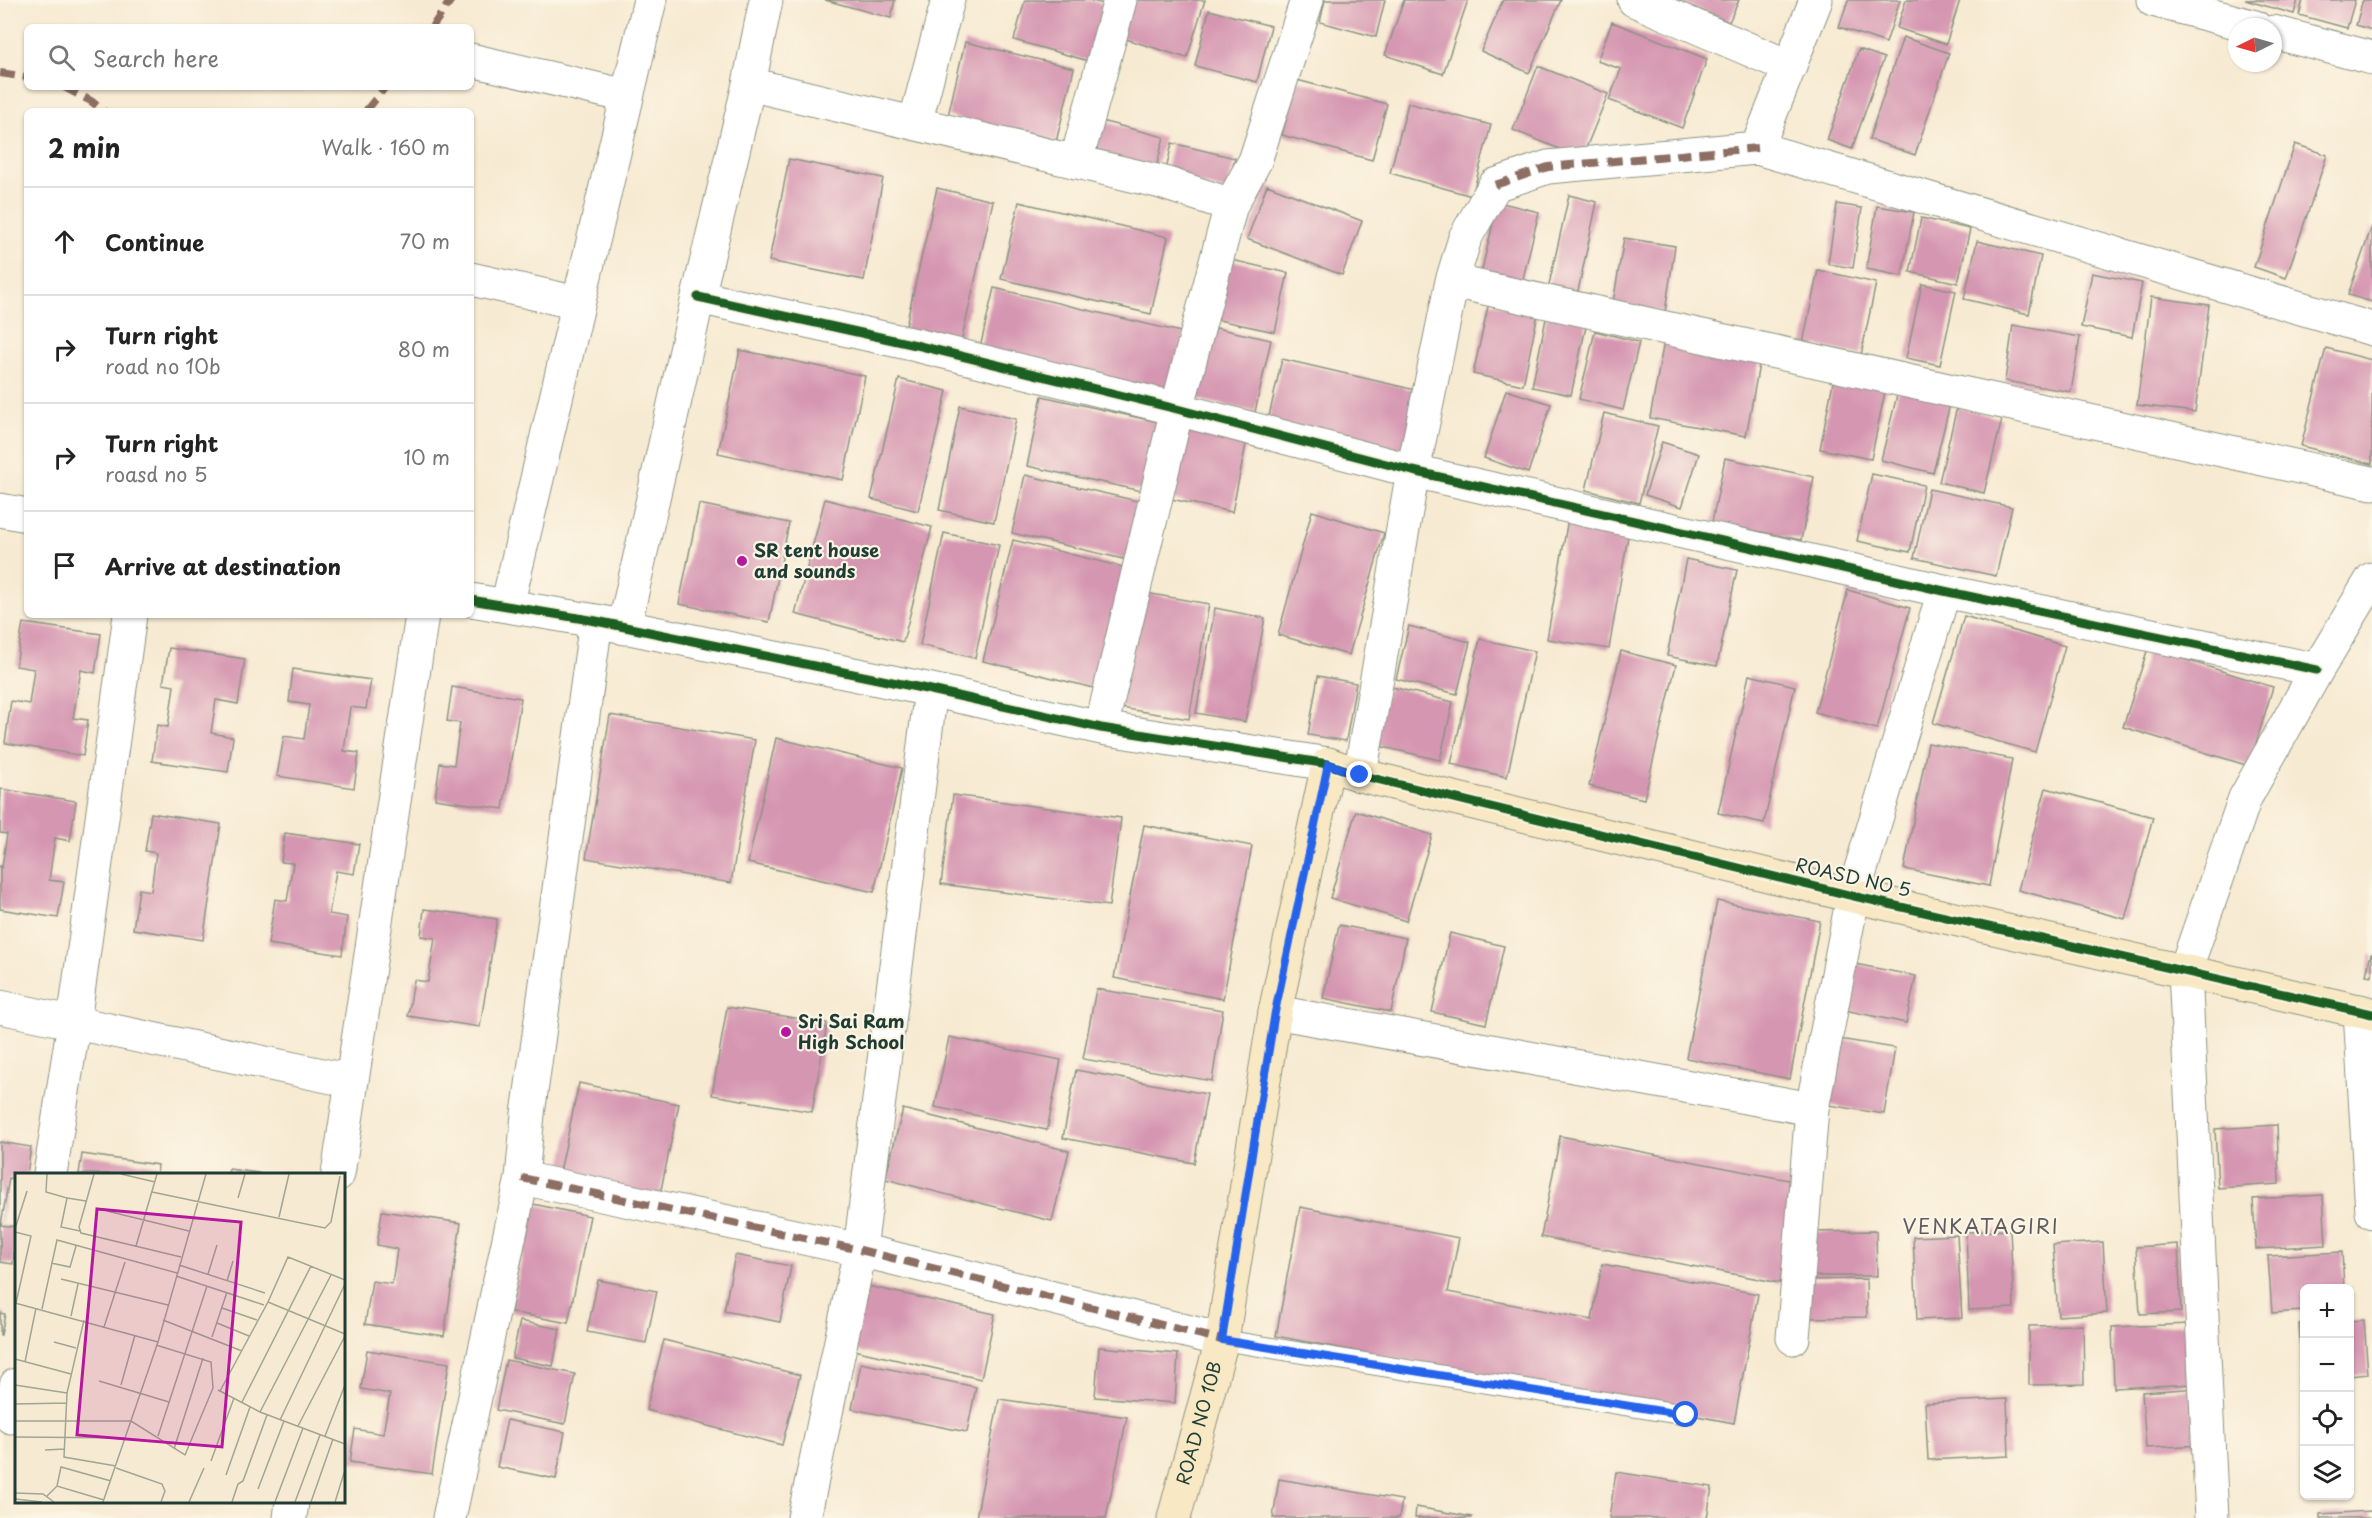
<!DOCTYPE html>
<html lang="en">
<head>
<meta charset="utf-8">
<style>
	:root { --surface:#fff; --page:#f2f2f2; --text:#222; --muted:#767676; --line:#e0e0e0 }
	body { margin:0; font-family:"Playpen Sans",sans-serif; background:var(--page); color:var(--text) }
	.controls { position:absolute; right:18px; bottom:18px; display:grid; overflow:hidden; border-radius:9px; box-shadow:0 2px 4px #0004 }
	.controls button { width:54px; height:54px; display:grid; place-items:center; padding:0; border:0; border-bottom:2px solid var(--line); background:var(--surface); color:var(--text); font:30px sans-serif }
	.compass { position:absolute; left:2228px; top:18px; width:54px; height:54px; border-radius:50%; background:var(--surface); box-shadow:0 2px 4px #0004; rotate:265deg }
	.stop { position:absolute; width:18px; height:18px; margin:-14px; border:4px solid #2563eb; border-radius:50%; background:#fff }
	.stop.end { background:#2563eb; border-color:#fff; box-shadow:0 2px 6px #0008 }
	.list { margin:0; padding:0; list-style:none }
	h2 { display:flex; justify-content:space-between; align-items:center; height:78px; margin:0; padding:0 24px; font-size:26px }
	h2 small { font-size:20px; font-weight:400; color:var(--muted) }
	.list li { display:grid; grid-template-columns:39px 1fr auto; gap:18px; align-items:center; box-sizing:border-box; height:108px; padding:0 24px; border-top:2px solid var(--line) }
	.list b { display:block; font-size:22px; white-space:nowrap }
	.list p { margin:0; font-size:20px; white-space:nowrap; color:var(--muted) }
	.list em { font-size:20px; font-style:normal; color:var(--muted) }
	.icon { flex:none; width:33px; height:33px; fill:none; stroke:currentColor; stroke-width:2; stroke-linecap:round; stroke-linejoin:round }
	.map { position:relative; flex:none; width:2372px; height:1518px; overflow:hidden }
	.search { position:absolute; background:var(--surface); box-shadow:0 2px 4px #0004; left:24px; top:24px; width:450px; height:66px; display:flex; align-items:center; gap:15px; box-sizing:border-box; padding:0 21px; border-radius:9px; color:var(--muted); font-size:22px }
	.panel { position:absolute; background:var(--surface); box-shadow:0 2px 4px #0004; left:24px; top:108px; width:450px; height:510px; border-radius:9px }
	.map>svg:first-child { display:block }
	.building { fill:#d596b1 }
	.lines { fill:none; stroke-linecap:round; stroke-linejoin:round }
	.lane-casing { stroke:#8b9483; stroke-width:22 }
	.street-casing { stroke:#8b9483; stroke-width:35 }
	.secondary-casing { stroke:#8b9483; stroke-width:35 }
	.lane { stroke:#fff; stroke-width:20 }
	.street { stroke:#fff; stroke-width:33 }
	.secondary { stroke:#f8e8c3; stroke-width:33 }
	.quiet { stroke:#8d6e63; stroke-width:8; stroke-dasharray:15 8; stroke-linecap:butt }
	.cycleway-casing { stroke:#fcf5e5; stroke-width:13 }
	.cycleway { stroke:#1b5e20; stroke-width:9 }
	.route { stroke:#2563eb; stroke-width:8 }
	.poi-dot { fill:#b5179e; stroke:#fcf5e5; stroke-width:2 }
	.labels { text-anchor:middle; stroke-width:4.5; stroke-linejoin:round; paint-order:stroke }
	.poi-label { font-size:18px; font-weight:bold; fill:#1f3d34; stroke:#fcf5e5; text-anchor:start }
	.street-label { font-size:18px; fill:#1f3d34; stroke:#fcf5e5 }
	.neighbourhood-label { font-size:20px; letter-spacing:1.5px; fill:#5f5c60; stroke:#fcf5e5 }
	.inset-road { fill:none; stroke:#a1a593; stroke-width:1.5 }
	.view { fill:#b5179e; fill-opacity:0.15; stroke:#b5179e; stroke-width:3 }
	.inset-edge { fill:none; stroke:#1f3d34; stroke-width:3 }
</style>
</head>
<body>
<div class="map">
<svg width="2372" height="1518" viewBox="0 0 2372 1518">
	<rect width="100%" height="100%" fill="#fcf5e5"/>
	<filter id="ink" filterUnits="userSpaceOnUse"><feTurbulence type="fractalNoise" baseFrequency=".0167" numOctaves="2"/><feDisplacementMap in="SourceGraphic" scale="12" xChannelSelector="R" yChannelSelector="G"/><feConvolveMatrix kernelMatrix="1 2 1 2 8 2 1 2 1" color-interpolation-filters="sRGB"/></filter>
	<filter id="wash" filterUnits="userSpaceOnUse"><feTurbulence type="fractalNoise" baseFrequency=".008" numOctaves="4" result="noise"/><feDisplacementMap in="SourceGraphic" scale="24" xChannelSelector="R" yChannelSelector="G"/><feGaussianBlur stdDeviation="1.35" result="paint"/><feColorMatrix in="noise" values="0 0 0 0 0 0 0 0 0 0 0 0 0 0 0 0 0 1.4 0 .05"/><feComposite in="paint" operator="in"/></filter>
	<g filter="url(#wash)">
		<rect width="100%" height="100%" fill="#f7ead2"/>
		<g id="blocks">
			<path class="building" d="M825,0H895L891,18Z
				M1025,0H1089L1107,5L1092,62L1014,40Z
				M1127,0H1205L1187,58L1116,36Z
				M1325,0H1385L1376,37L1320,22Z
				M1404,0H1468L1443,74L1385,55Z
				M1503,0H1561L1529,73L1481,51Z
				M1676,0H1739L1729,22Z
				M1848,0H1900L1886,43L1839,27Z
				M1906,0H1960L1946,44L1897,28Z
				M2245,0H2298L2294,14Z
				M2303,0H2355L2347,28L2299,15Z
				M2363,0H2372V30L2356,25Z
				M1209,10L1271,26L1257,82L1195,66Z
				M1612,22L1707,59L1682,128L1609,100L1621,69L1597,61Z
				M1903,37L1949,53L1915,155L1869,139Z
				M965,42L1074,68L1056,142L948,116Z
				M1859,49L1884,58L1852,149L1827,140Z
				M1538,66L1608,94L1582,158L1513,130Z
				M1297,80L1387,104L1372,160L1282,135Z
				M1408,103L1491,125L1472,196L1390,173Z
				M1101,121L1164,137L1155,172L1091,156Z
				M1172,143L1235,158L1227,191L1165,175Z
				M2295,144L2327,155L2286,278L2254,267Z
				M789,159L883,178L864,280L769,261Z
				M1267,185L1362,221L1342,275L1247,239Z
				M937,188L993,201L960,347L904,334Z
				M1569,195L1597,202L1577,296L1548,289Z
				M1019,202L1168,237L1151,314L1001,279Z
				M1498,202L1539,212L1521,287L1480,278Z
				M1837,204L1862,208L1853,268L1828,264Z
				M1877,206L1914,212L1902,276L1866,269Z
				M1921,218L1970,229L1958,283L1910,272Z
				M2372,226V302L2348,295Z
				M1624,238L1675,246L1665,312L1613,303Z
				M1977,241L2041,256L2029,314L1964,299Z
				M1223,258L1288,273L1275,332L1209,318Z
				M1818,270L1876,283L1861,355L1803,343Z
				M2092,273L2142,283L2132,337L2081,327Z
				M1922,284L1956,291L1940,365L1906,358Z
				M994,288L1185,333L1171,396L979,352Z
				M2151,297L2209,305L2195,412L2137,405Z
				M1489,302L1538,313L1523,385L1473,374Z
				M1547,314L1587,322L1571,395L1532,387Z
				M2013,325L2080,337L2071,392L2005,381Z
				M1207,326L1271,340L1255,412L1191,398Z
				M1595,331L1639,342L1623,410L1579,399Z
				M1664,341L1760,359L1746,436L1650,418Z
				M2326,348L2372,360V464L2301,446Z
				M740,350L865,376L843,480L718,453Z
				M1282,359L1420,391L1405,457L1267,425Z
				M1834,377L1886,387L1871,459L1820,449Z
				M899,379L947,391L918,511L871,499Z
				M1900,383L1952,396L1933,473L1881,460Z
				M1506,390L1551,404L1528,473L1484,458Z
				M1042,396L1162,423L1146,492L1027,466Z
				M960,406L1016,419L994,522L939,510Z
				M1957,407L2002,419L1984,493L1939,482Z
				M1604,413L1658,426L1639,503L1586,490Z
				M1186,427L1247,440L1232,512L1171,499Z
				M1662,442L1699,454L1682,507L1645,495Z
				M1725,458L1814,477L1801,540L1712,522Z
				M1872,474L1924,485L1910,552L1857,541Z
				M1025,475L1146,503L1132,561L1012,533Z
				M1929,489L2012,507L1996,576L1914,558Z
				M825,499L932,527L903,642L795,614Z
				M699,504L789,523L769,622L679,604Z
				M1312,511L1384,533L1349,655L1278,635Z
				M1569,513L1630,524L1609,649L1547,639Z
				M944,533L999,545L975,658L920,645Z
				M1013,540L1127,568L1098,689L983,661Z
				M1686,559L1737,570L1717,666L1667,656Z
				M1848,590L1910,608L1877,729L1815,712Z
				M1140,592L1209,604L1189,719L1120,708Z
				M1215,608L1265,618L1245,722L1196,713Z
				M1964,616L2065,646L2035,752L1933,723Z
				M23,623L101,634L95,673L81,670L73,718L88,720L83,756L5,743L11,701L29,704L34,669L16,666Z
				M1409,626L1470,642L1457,694L1396,679Z
				M1480,639L1535,651L1507,777L1451,764Z
				M169,648L245,659L238,704L216,700L211,733L233,737L228,772L152,761L157,725L168,727L174,686L163,684Z
				M2148,648L2273,687L2249,766L2123,727Z
				M1621,651L1676,665L1644,799L1589,786Z
				M293,669L371,680L366,709L350,707L344,751L359,753L354,788L277,776L284,736L304,739L309,705L289,702Z
				M1749,675L1795,686L1764,823L1718,813Z
				M1318,676L1356,683L1346,741L1308,735Z
				M1388,686L1453,702L1440,760L1374,745Z
				M452,687L521,698L503,809L435,799L440,763L454,765L460,723L447,721Z
				M610,715L755,740L731,883L586,858Z
				M776,738L902,768L874,892L748,863Z
				M1928,743L2012,759L1989,886L1904,869Z
				M2046,788L2153,817L2125,919L2018,890Z
				M1,789L76,801L70,841L55,838L49,880L64,882L58,918L0,909V866L2,867L7,834L0,833Z
				M953,795L1121,818L1109,906L941,884Z
				M1356,811L1432,835L1406,921L1330,898Z
				M151,813L221,824L203,940L133,929L139,889L151,891L156,853L145,851Z
				M1144,825L1252,846L1223,999L1114,978Z
				M285,833L359,844L354,874L336,871L329,914L347,917L342,955L268,944L275,899L287,901L293,863L281,862Z
				M1717,901L1820,921L1790,1079L1686,1058Z
				M424,909L497,919L480,1027L408,1016L414,980L428,982L435,938L421,936Z
				M1339,925L1406,938L1391,1012L1323,998Z
				M1450,933L1504,946L1486,1024L1432,1012Z
				M2371,954H2372V976L2366,975Z
				M1845,962L1916,976L1906,1023L1835,1008Z
				M1096,989L1223,1010L1212,1081L1083,1059Z
				M727,1007L827,1023L812,1112L712,1095Z
				M949,1037L1061,1060L1047,1130L935,1107Z
				M1833,1038L1895,1048L1884,1114L1822,1104Z
				M1076,1070L1207,1094L1194,1163L1063,1138Z
				M579,1083L679,1104L658,1204L558,1181Z
				M903,1109L1069,1151L1052,1221L885,1179Z
				M2277,1125L2279,1184L2218,1188L2215,1129Z
				M1560,1136L1799,1182L1780,1283L1541,1237Z
				M0,1142L31,1147L27,1174H16V1179L9,1178L1,1225L16,1227L13,1264L0,1262Z
				M82,1154L158,1165L157,1174H79Z
				M229,1169L258,1173V1174H228Z
				M2323,1195L2326,1245L2256,1249L2253,1199Z
				M533,1204L590,1216L568,1323L511,1312Z
				M1300,1207L1459,1238L1448,1292L1592,1320L1602,1264L1758,1294L1734,1423L1276,1336Z
				M382,1211L461,1223L444,1336L365,1324L372,1281L392,1284L397,1249L377,1245Z
				M2010,1230L2014,1308L1969,1310L1966,1232Z
				M1876,1231L1877,1276H1810L1809,1232Z
				M1957,1235L1962,1318L1917,1320L1913,1237Z
				M2103,1242L2107,1313L2058,1316L2053,1245Z
				M2178,1244L2181,1312L2140,1314L2136,1247Z
				M2342,1252L2344,1288H2304V1311L2272,1313L2268,1256Z
				M735,1255L791,1266L780,1322L724,1311Z
				M1866,1279L1867,1317L1805,1318L1804,1280Z
				M598,1280L657,1291L646,1343L587,1332Z
				M863,1285L995,1314L981,1379L849,1349Z
				M0,1313L5,1314L1,1335H0Z
				M2364,1320L2368,1374L2350,1376V1321Z
				M520,1321L560,1329L553,1366L512,1358Z
				M2191,1324L2194,1384L2114,1388L2112,1327Z
				M2299,1324H2304V1380H2303Z
				M2083,1325L2084,1384L2029,1385V1326Z
				M664,1340L800,1375L782,1445L646,1410Z
				M1099,1347L1178,1354L1175,1403L1095,1397Z
				M367,1350L449,1363L432,1474L350,1462L355,1429L383,1434L390,1394L361,1389Z
				M506,1360L575,1374L565,1424L496,1410Z
				M861,1363L976,1387L967,1432L852,1409Z
				M2200,1388L2203,1445L2146,1448L2142,1392Z
				M999,1399L1127,1417L1106,1518H976Z
				M2007,1399L2009,1456L1928,1460L1925,1403Z
				M507,1420L565,1432L556,1479L497,1467Z
				M1616,1472L1712,1487L1707,1518H1609Z
				M1279,1479L1402,1500L1399,1518H1273Z
				M1416,1507L1472,1517V1518H1415Z
				M2372,1511V1518H2320V1514Z"/>
		</g>
	</g>
	<g filter="url(#ink)">
		<use href="#blocks" fill-opacity="0" stroke="#8b9483" stroke-width="1.5"/>
		<g class="lines">
			<defs>
				<path id="lane" d="M1222,1340L1686,1415"/>
				<path id="street" d="M1634,0L1790,67
					M2153,0L2255,27
					M2273,32L2372,58
					M471,60L627,96
					M749,84L1161,182L1231,205
					M915,123L948,0
					M1757,148L1816,0
					M1076,162L1120,0
					M471,279L578,303
					M1452,281L2372,483
					M698,297L916,345L1177,409L1413,471L1944,591L2317,670
					M0,510L27,515
					M471,600L596,621L931,690L1101,728L1328,764
					M507,606L650,0
					M624,628L698,297L749,84L766,0
					M1101,728L1177,409L1231,205L1255,161L1307,0
					M1360,775L1413,471L1452,281L1465,238L1495,185L1548,167L1757,148L2372,329
					M0,1007L351,1081
					M2360,1011L2372,1212
					M1275,1012L1812,1109
					M50,1174L74,1022L130,615
					M338,1174L422,615
					M522,1178L860,1250L1222,1340
					M1793,1338L1812,1109L1853,896L1944,591
					M11,1417L16,1385
					M290,1518L292,1502
					M449,1518L522,1178L528,1114L596,621
					M804,1518L860,1250L931,690
					M2212,1518L2185,971L2245,798L2317,670L2372,579"/>
				<g id="secondary">
					<path id="s1" d="M1174,1518L1222,1340L1275,1012L1328,764L1360,775L1853,896L2372,1014"/>
				</g>
			</defs>
			<use href="#lane" class="lane-casing"/>
			<use href="#street" class="street-casing"/>
			<use href="#secondary" class="secondary-casing"/>
			<use href="#lane" class="lane"/>
			<use href="#street" class="street"/>
			<use href="#secondary" class="secondary"/>
			<path class="quiet" d="M432,27L451,0
				M0,73L27,77
				M64,87L91,101L104,111
				M366,111L385,87
				M1495,185L1548,167L1757,148
				M522,1178L860,1250L1222,1340"/>
			<defs>
				<path id="cycleway" d="M698,297L916,345L1177,409L1413,471L1944,591L2317,670
					M471,600L596,621L931,690L1101,728L1328,764L1360,775L1853,896L2372,1014"/>
			</defs>
			<use href="#cycleway" class="cycleway-casing"/>
			<use href="#cycleway" class="cycleway"/>
		</g>
	</g>
	<g class="lines" filter="url(#ink)">
		<path class="route" d="M1360,775L1328,764L1275,1012L1222,1340L1686,1415"/>
	</g>
	<g class="poi-dot">
		<circle cx="742" cy="561" r="6"/>
		<circle cx="786" cy="1032" r="6"/>
	</g>
	<g class="labels">
		<g class="poi-label">
			<text x="754" y="557">SR tent house<tspan x="754" dy="21">and sounds</tspan></text>
			<text x="798" y="1028">Sri Sai Ram<tspan x="798" dy="21">High School</tspan></text>
		</g>
		<g class="street-label">
			<text transform="translate(1853 878) rotate(13)" y="6">ROASD NO 5</text>
			<text dy="6" stroke="none"><textPath href="#s1" startOffset="98">ROAD NO 10B</textPath></text>
		</g>
		<g class="neighbourhood-label">
			<text x="1981" y="1234">VENKATAGIRI</text>
		</g>
	</g>
	<g transform="translate(15 1173)">
		<rect width="330" height="330" fill="#f7ead2"/>
		<path class="inset-road" d="M32,1L31,19L52,25L46,54L65,58M79,1L64,54L66,60L166,84M106,1L140,9M137,19L310,55L316,49L325,3M52,25L71,28M223,25L230,1M92,38L174,58M264,44L274,1M0,56L12,18M0,59L16,63L1,130M121,73L142,1M36,90L55,94L61,73M164,92L250,120M193,101L202,72M161,103L249,132M46,106L153,132M212,108L218,88M253,129L273,84L330,107M0,130L143,169M207,135L242,147M27,136L42,67L162,100M56,143L63,111M69,147L52,220L49,284L101,293M148,147L227,178M202,150L234,163M89,154L110,89M197,164L212,119M39,169L61,175M0,186L56,201M10,189L21,135M84,208L154,229M0,212L52,220M106,212L120,162M203,217L245,239L330,271M205,218L253,129L330,161M227,229L296,93M0,231L52,230M245,239L316,102M265,247L330,111M0,248H116L170,282L198,215L196,189L141,172M283,253L330,163M143,263L192,113M310,263L330,212M0,264L111,265M159,276L188,185M30,277L50,276M196,288L219,225M101,295L147,311L150,318L146,329M211,302L235,234M42,313L46,294L96,308M243,316L269,248M0,320L28,321L39,329M32,323L42,313L89,327M0,326L27,329M88,329L143,169L191,1M174,329L189,295M217,329L223,311L228,308L252,242M260,329L288,255M280,329L305,262M296,329L318,266M320,329L330,297"/>
		<path class="view" d="M82,36L226,49L207,274L62,262Z"/>
		<rect width="330" height="330" class="inset-edge"/>
	</g>
</svg>
<div class="controls">
<button>+</button>
<button>−</button>
<button><svg class="icon" aria-label="locate" viewBox="0 0 24 24"><circle cx="12" cy="12" r="6"/><path d="M12 2v4M12 18v4M2 12h4M18 12h4"/></svg></button>
<button><svg class="icon" aria-label="layers" viewBox="0 0 24 24"><path d="M12 4l9 5-9 5-9-5zM3 14l9 5 9-5"/></svg></button>
</div>
<svg class="compass" viewBox="-18 -18 36 36"><path d="M0-13l5 13h-10z" fill="#e53935"/><path d="M0 13l5-13h-10z" fill="#767676"/></svg>
<div class="stop" style="left:1686px;top:1415px"></div>
<div class="stop end" style="left:1360px;top:775px"></div>
<div class="search"><svg class="icon" aria-label="search" viewBox="0 0 24 24"><circle cx="10" cy="10" r="6"/><path d="M15 15l6 6"/></svg>Search here</div>
<section class="panel">
<h2>2 min<small>Walk · 160 m</small></h2>
<ul class="list">
<li><svg class="icon" aria-label="ahead" viewBox="0 0 24 24"><path d="M12 20V5M6 11l6-6 6 6"/></svg><div><b>Continue</b></div><em>70 m</em></li>
<li><svg class="icon" aria-label="right" viewBox="0 0 24 24"><path d="M7 20v-9h11M14 6l5 5-5 5"/></svg><div><b>Turn right</b><p>road no 10b</p></div><em>80 m</em></li>
<li><svg class="icon" aria-label="right" viewBox="0 0 24 24"><path d="M7 20v-9h11M14 6l5 5-5 5"/></svg><div><b>Turn right</b><p>roasd no 5</p></div><em>10 m</em></li>
<li><svg class="icon" aria-label="arrive" viewBox="0 0 24 24"><path d="M6 21V4h12l-3 4 3 4H6"/></svg><div><b>Arrive at destination</b></div></li>
</ul>
</section>
</div>
</body>
</html>
